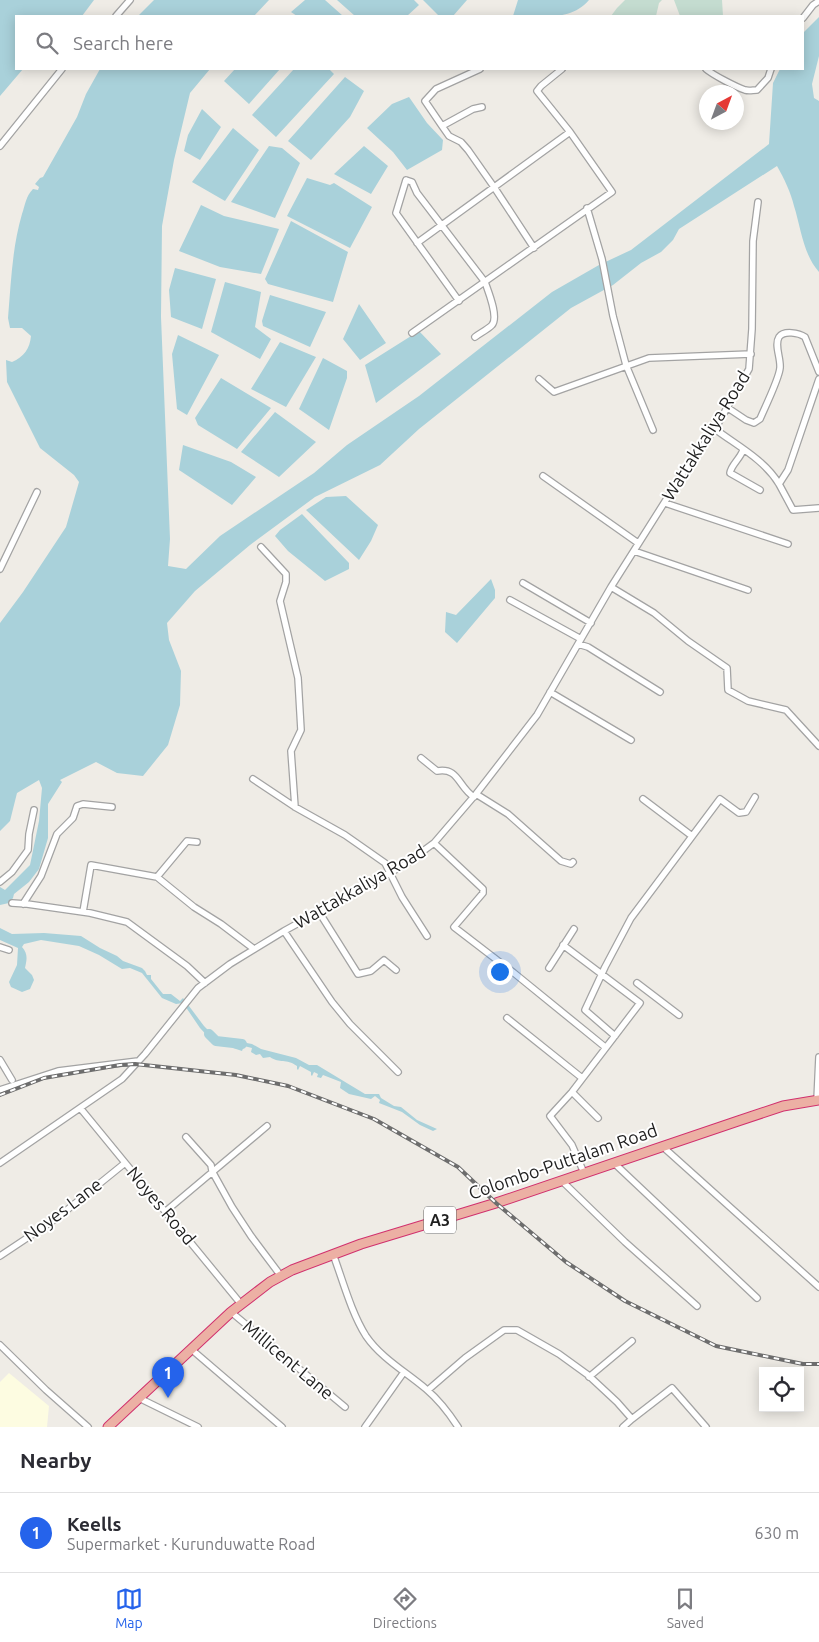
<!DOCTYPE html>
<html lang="en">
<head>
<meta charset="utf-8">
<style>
	:root { --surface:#fff; --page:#f2f2f3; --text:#2b2b33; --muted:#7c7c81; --line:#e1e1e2; --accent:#2563eb }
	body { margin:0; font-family:Ubuntu,sans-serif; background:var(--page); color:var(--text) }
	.controls { position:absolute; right:15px; bottom:15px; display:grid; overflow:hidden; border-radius:0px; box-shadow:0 2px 12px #0003 }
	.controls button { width:45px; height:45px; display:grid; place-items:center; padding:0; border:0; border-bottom:1px solid var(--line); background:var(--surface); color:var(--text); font:25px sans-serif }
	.compass { position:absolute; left:699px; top:85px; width:45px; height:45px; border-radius:50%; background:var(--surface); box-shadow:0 2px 12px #0003; rotate:41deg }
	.you { position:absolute; left:499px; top:971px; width:18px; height:18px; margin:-12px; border:4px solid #fff; border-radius:50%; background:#1a73e8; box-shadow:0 0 0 8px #1a73e833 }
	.badge { display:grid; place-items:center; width:32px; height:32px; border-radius:50%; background:var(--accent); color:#fff; font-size:16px; font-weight:700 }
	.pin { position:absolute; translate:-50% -41px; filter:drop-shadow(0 1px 2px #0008) }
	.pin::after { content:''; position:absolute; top:26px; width:18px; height:15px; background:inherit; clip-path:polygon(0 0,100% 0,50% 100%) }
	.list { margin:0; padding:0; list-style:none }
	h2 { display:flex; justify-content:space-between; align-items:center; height:65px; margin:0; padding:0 20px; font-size:21px }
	h2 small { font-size:16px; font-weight:400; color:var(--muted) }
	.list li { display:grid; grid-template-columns:32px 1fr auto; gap:15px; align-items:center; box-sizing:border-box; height:80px; padding:0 20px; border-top:1px solid var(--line) }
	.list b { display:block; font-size:19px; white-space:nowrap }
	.list p { margin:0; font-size:16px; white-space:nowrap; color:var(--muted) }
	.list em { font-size:16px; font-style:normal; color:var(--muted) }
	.icon { flex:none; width:28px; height:28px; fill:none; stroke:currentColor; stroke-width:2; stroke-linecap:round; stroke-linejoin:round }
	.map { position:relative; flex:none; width:819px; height:1427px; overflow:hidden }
	.search { position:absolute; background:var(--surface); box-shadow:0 2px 12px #0003; left:15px; right:15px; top:15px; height:55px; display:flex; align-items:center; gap:12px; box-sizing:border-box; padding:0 18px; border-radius:0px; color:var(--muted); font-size:19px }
	.sheet { height:145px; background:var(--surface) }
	nav { display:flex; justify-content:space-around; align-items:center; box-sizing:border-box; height:70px; border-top:1px solid var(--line); background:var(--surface); font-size:14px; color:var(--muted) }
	nav a { display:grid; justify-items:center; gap:2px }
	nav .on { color:var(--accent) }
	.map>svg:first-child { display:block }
	.education { fill:#fdfce1 }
	.wetland { fill:#c4dcd0 }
	.water { fill:#a9d1da }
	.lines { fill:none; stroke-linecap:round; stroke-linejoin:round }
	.river { stroke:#a9d1da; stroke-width:10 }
	.minor-casing { stroke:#a3a3a3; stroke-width:8 }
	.trunk-casing { stroke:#d1306d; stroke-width:11 }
	.minor { stroke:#fff; stroke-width:5.5 }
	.trunk { stroke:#ecb0a4; stroke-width:9 }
	.rail-casing { stroke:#6d6d6d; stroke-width:4 }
	.rail { stroke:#fff; stroke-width:2; stroke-dasharray:5.5; stroke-linecap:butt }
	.labels { text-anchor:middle; stroke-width:4; stroke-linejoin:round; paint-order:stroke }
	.shield { fill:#fff; stroke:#626262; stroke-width:1 }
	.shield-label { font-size:16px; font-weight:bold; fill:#1f1f1f }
	.street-label { font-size:18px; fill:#1f1f1f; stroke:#fff }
</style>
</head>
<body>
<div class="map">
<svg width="819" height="1427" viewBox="0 0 819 1427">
	<rect width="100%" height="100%" fill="#efece6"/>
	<path class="education" d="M9,1373L49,1406L47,1427H0V1382Z"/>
	<path class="wetland" d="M625,0H662L659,3L656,16H611L617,8Z
		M674,0H722L723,16H680Z"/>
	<path class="water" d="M0,0H94L82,16H16V69H23L0,96Z
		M154,0H269L254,16H138Z
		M305,0H325L343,16H297L291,12Z
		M337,0H414L419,5L407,16H355Z
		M423,0H467L453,16H439Z
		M518,0H589C571,22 538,16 513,16Z
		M819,17V56L812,84L814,98L819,101V272C803,254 801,228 794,206C791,193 784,178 777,166L679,229L673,240L661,252L641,263L613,285L571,308L419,429L380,465L315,497L250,545L195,591L167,623L169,640L181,671L180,705L168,745L143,776L117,773L96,762L60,780L62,782L48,804V838L39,869L29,882L14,894L13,898L9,903L0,905V887L5,890L30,865L39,821L42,788L39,780L17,793L10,821L0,831V623L23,592L66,527L79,482L74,475L40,448L7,382L6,360L12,362C24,357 30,348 31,336L22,328H10L8,318C11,283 12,248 22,214C25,205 26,196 33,189L38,190L39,187L35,184L40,178L43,177L77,117L86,94L100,69H210L190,93L174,160L162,226L161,317L170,539L168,566L186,569L220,536L314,473L347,445L419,396L552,292L599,265L631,250L769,144L773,83L780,69H803V33Z
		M235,69H280L249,104L224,81Z
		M294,69H329L334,74L276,137L252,115Z
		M345,77L364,91L350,117L311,160L288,141Z
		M409,97L427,123L443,140L442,150L407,170L393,152L367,128L392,104Z
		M202,109L221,127L200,160L184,151L188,135Z
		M233,128L259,150L225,201L192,182Z
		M269,146L282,148L300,163L275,218L231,202Z
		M364,146L388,166L371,194L334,174Z
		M307,178L330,185L334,183L372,207L350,248L287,216Z
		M201,205L224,216L279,229L261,274L220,267L179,251Z
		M291,221L348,252L333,302L268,284L265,279Z
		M175,268L216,279L202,329L171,317L169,290Z
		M225,282L261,292L255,327L271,339L260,359L211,332Z
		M270,295L326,312L310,347L263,326L262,321Z
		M359,304L386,343L360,360L343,339Z
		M419,331L441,354L376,403L365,365Z
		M178,335L219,355L187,415L177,409L172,354Z
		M280,342L316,357L286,407L251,389Z
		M323,358L347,371V378L329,430L299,409Z
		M221,378L271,408L237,449L198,425L195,418Z
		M275,412L316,442L279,477L241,452Z
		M183,445L231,462L256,477L232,505L179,470Z
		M346,496L378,525L371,541L359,560L306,510L326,497Z
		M302,514L349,563V569L325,581L288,551L275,536L280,530Z
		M491,579L495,590V598L457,643L445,632L446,612L456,615Z
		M0,928L12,934L44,933L81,936L100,948L117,956L123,961L142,968L145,971L147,975H151V979L163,994H171L180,1001L183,998L204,1026L215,1037L252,1044L261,1049L296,1058L309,1065H317L365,1094H379L381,1098L394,1106L401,1107L417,1120L437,1129L433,1131L420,1125L402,1112L379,1103L380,1100L375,1096L371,1099L349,1094L340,1088L341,1082L323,1075L321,1078L317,1077L318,1074L314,1072L312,1076L311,1075V1072L300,1066L298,1070L297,1069V1066C286,1058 280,1064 270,1057L263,1058L260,1054L256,1055L251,1052L252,1048L244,1046L242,1051L233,1048L228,1039L214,1043L200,1028L183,1003L176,1004L162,998L142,973L130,968L122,969L99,955L79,946L41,940L24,944L22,947C28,954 27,959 25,968L32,975L34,980L30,989L22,992L11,987L9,982L17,965L18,948L0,940Z"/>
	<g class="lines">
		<path class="river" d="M209,1034L216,1041L242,1044"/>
		<defs>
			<path id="minor" d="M116,16L130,0
				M803,18L813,5L819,1
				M706,69C713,75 736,87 745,90C749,91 753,90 757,90L768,78L771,69
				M482,107L473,109L442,126L449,136L461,142L468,150L494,187L534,248
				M442,126L425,101L436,89L480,69
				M0,146L62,69
				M587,208L602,259L613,316L626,365L653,430
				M417,243L570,132
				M459,301L396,213L406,180L412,182L417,193L485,282C488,291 499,317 492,325C487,330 480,333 475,337
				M412,333L612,192L570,132L537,91L541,86L562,69
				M539,379L554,392L649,358L751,354
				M728,408L746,420L754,423L760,419C765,407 779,379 780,368C781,358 774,345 779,337C784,330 799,333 805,337L819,372
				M715,429C736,445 765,460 779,484L788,470L819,379
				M743,450C740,459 731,465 730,473L760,490
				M543,476L638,543
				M779,484L793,510L819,508
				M665,503L788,544
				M261,547L286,574V582L280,601L298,678L301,730L291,751L295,807
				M634,551L748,590
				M0,569L37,492
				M523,583L591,623
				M611,587L654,613L688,641L727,668L728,690L748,701L786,710L819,746
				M510,600L581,639
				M578,644L588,647L660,692
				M550,692L631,740
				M421,758L437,771C459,767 458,787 474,797
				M253,779L295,807L345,835L385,863L402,897L427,936
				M476,794L508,814L561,861L571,864L573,862
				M643,799L692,836
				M434,843L483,889V893L454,927L514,973L605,1047
				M157,877L187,841L197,842
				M0,882L12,872L28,850L29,834L34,810
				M12,903L27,904L90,913L127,922L187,966L205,983
				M23,904L41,876L57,834L73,818L77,806L83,804L112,807
				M83,912L91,865L157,877L194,907L221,924L254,949
				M319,912L358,974L371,971L384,960L396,970
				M284,931L332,1002L350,1024L398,1072
				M563,945L640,1003L572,1092L550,1116L572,1145L584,1173
				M0,947L9,950
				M549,968L574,929
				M637,983L679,1015
				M507,1018L582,1078
				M615,1036L585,1010L605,967L631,918L720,799L739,813L746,812L755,797
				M0,1060L12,1080
				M0,1090L58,1071L138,1061
				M572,1092L598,1118
				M817,1100L819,1057
				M81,1109L241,1304
				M186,1137L211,1165L212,1171L232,1207L251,1236L281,1276
				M662,1146L819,1287
				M0,1163L122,1079L145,1054L198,988L230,964L284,931L404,865L434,843L476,794L537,715L611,587L683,473L715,429L749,369L752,329L753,241L758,202
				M614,1163L757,1298
				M562,1181L625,1242L697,1306
				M166,1211L267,1126
				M333,1254C343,1281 351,1312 366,1336C381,1358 406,1372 426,1389C439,1400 449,1413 458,1427
				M0,1256L57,1218L125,1163
				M231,1312L345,1407
				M0,1345L46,1390L88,1427
				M191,1349L282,1427
				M589,1377L632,1341
				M428,1390L465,1358L504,1330H517L559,1354L588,1375L617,1402L632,1419L623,1427
				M139,1398L198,1427
				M632,1419L672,1388L706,1427
				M365,1427L404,1372"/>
			<path id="trunk" d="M108,1427L231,1312L270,1282L292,1270L361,1244L496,1203L738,1121L783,1106L819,1100"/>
		</defs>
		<use href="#minor" class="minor-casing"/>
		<use href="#trunk" class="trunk-casing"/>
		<use href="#minor" class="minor"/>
		<use href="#trunk" class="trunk"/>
		<defs>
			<path id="rail" d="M0,1095L44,1078L120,1065L135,1064L236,1075L288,1086L374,1119L458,1167L496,1203L566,1262L625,1301L716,1346L803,1364H819"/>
		</defs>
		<use href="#rail" class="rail-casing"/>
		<use href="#rail" class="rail"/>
	</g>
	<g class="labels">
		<rect class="shield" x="424" y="1206.5" width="32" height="27" rx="4"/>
		<g class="shield-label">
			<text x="440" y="1226">A3</text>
		</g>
		<g class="street-label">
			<text transform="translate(706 436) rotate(-58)" y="6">Wattakkaliya Road</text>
			<text transform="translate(360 887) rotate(-30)" y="6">Wattakkaliya Road</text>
			<text transform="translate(563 1162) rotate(-19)" y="6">Colombo-Puttalam Road</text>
			<text transform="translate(161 1206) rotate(50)" y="6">Noyes Road</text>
			<text transform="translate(63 1210) rotate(-37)" y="6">Noyes Lane</text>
			<text transform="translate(288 1360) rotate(40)" y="6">Millicent Lane</text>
		</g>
	</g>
</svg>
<div class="controls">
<button><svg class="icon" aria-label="locate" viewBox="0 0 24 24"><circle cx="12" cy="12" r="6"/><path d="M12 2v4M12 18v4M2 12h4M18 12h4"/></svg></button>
</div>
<svg class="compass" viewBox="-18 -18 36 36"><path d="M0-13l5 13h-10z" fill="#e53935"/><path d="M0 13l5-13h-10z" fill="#7c7c81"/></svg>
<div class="you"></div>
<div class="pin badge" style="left:168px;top:1398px">1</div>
<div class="search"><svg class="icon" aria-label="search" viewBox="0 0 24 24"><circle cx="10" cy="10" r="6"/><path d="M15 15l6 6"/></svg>Search here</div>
</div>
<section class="sheet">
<h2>Nearby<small></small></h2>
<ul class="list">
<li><span class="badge">1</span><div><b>Keells</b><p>Supermarket · Kurunduwatte Road</p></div><em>630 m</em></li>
</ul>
</section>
<nav>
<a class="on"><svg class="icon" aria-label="map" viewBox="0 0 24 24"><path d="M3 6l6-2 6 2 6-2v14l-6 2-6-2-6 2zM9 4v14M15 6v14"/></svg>Map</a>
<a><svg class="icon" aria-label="directions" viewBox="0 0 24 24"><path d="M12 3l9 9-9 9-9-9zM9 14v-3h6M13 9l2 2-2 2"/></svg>Directions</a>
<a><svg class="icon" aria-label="saved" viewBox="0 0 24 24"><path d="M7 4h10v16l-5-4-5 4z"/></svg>Saved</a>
</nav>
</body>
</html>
